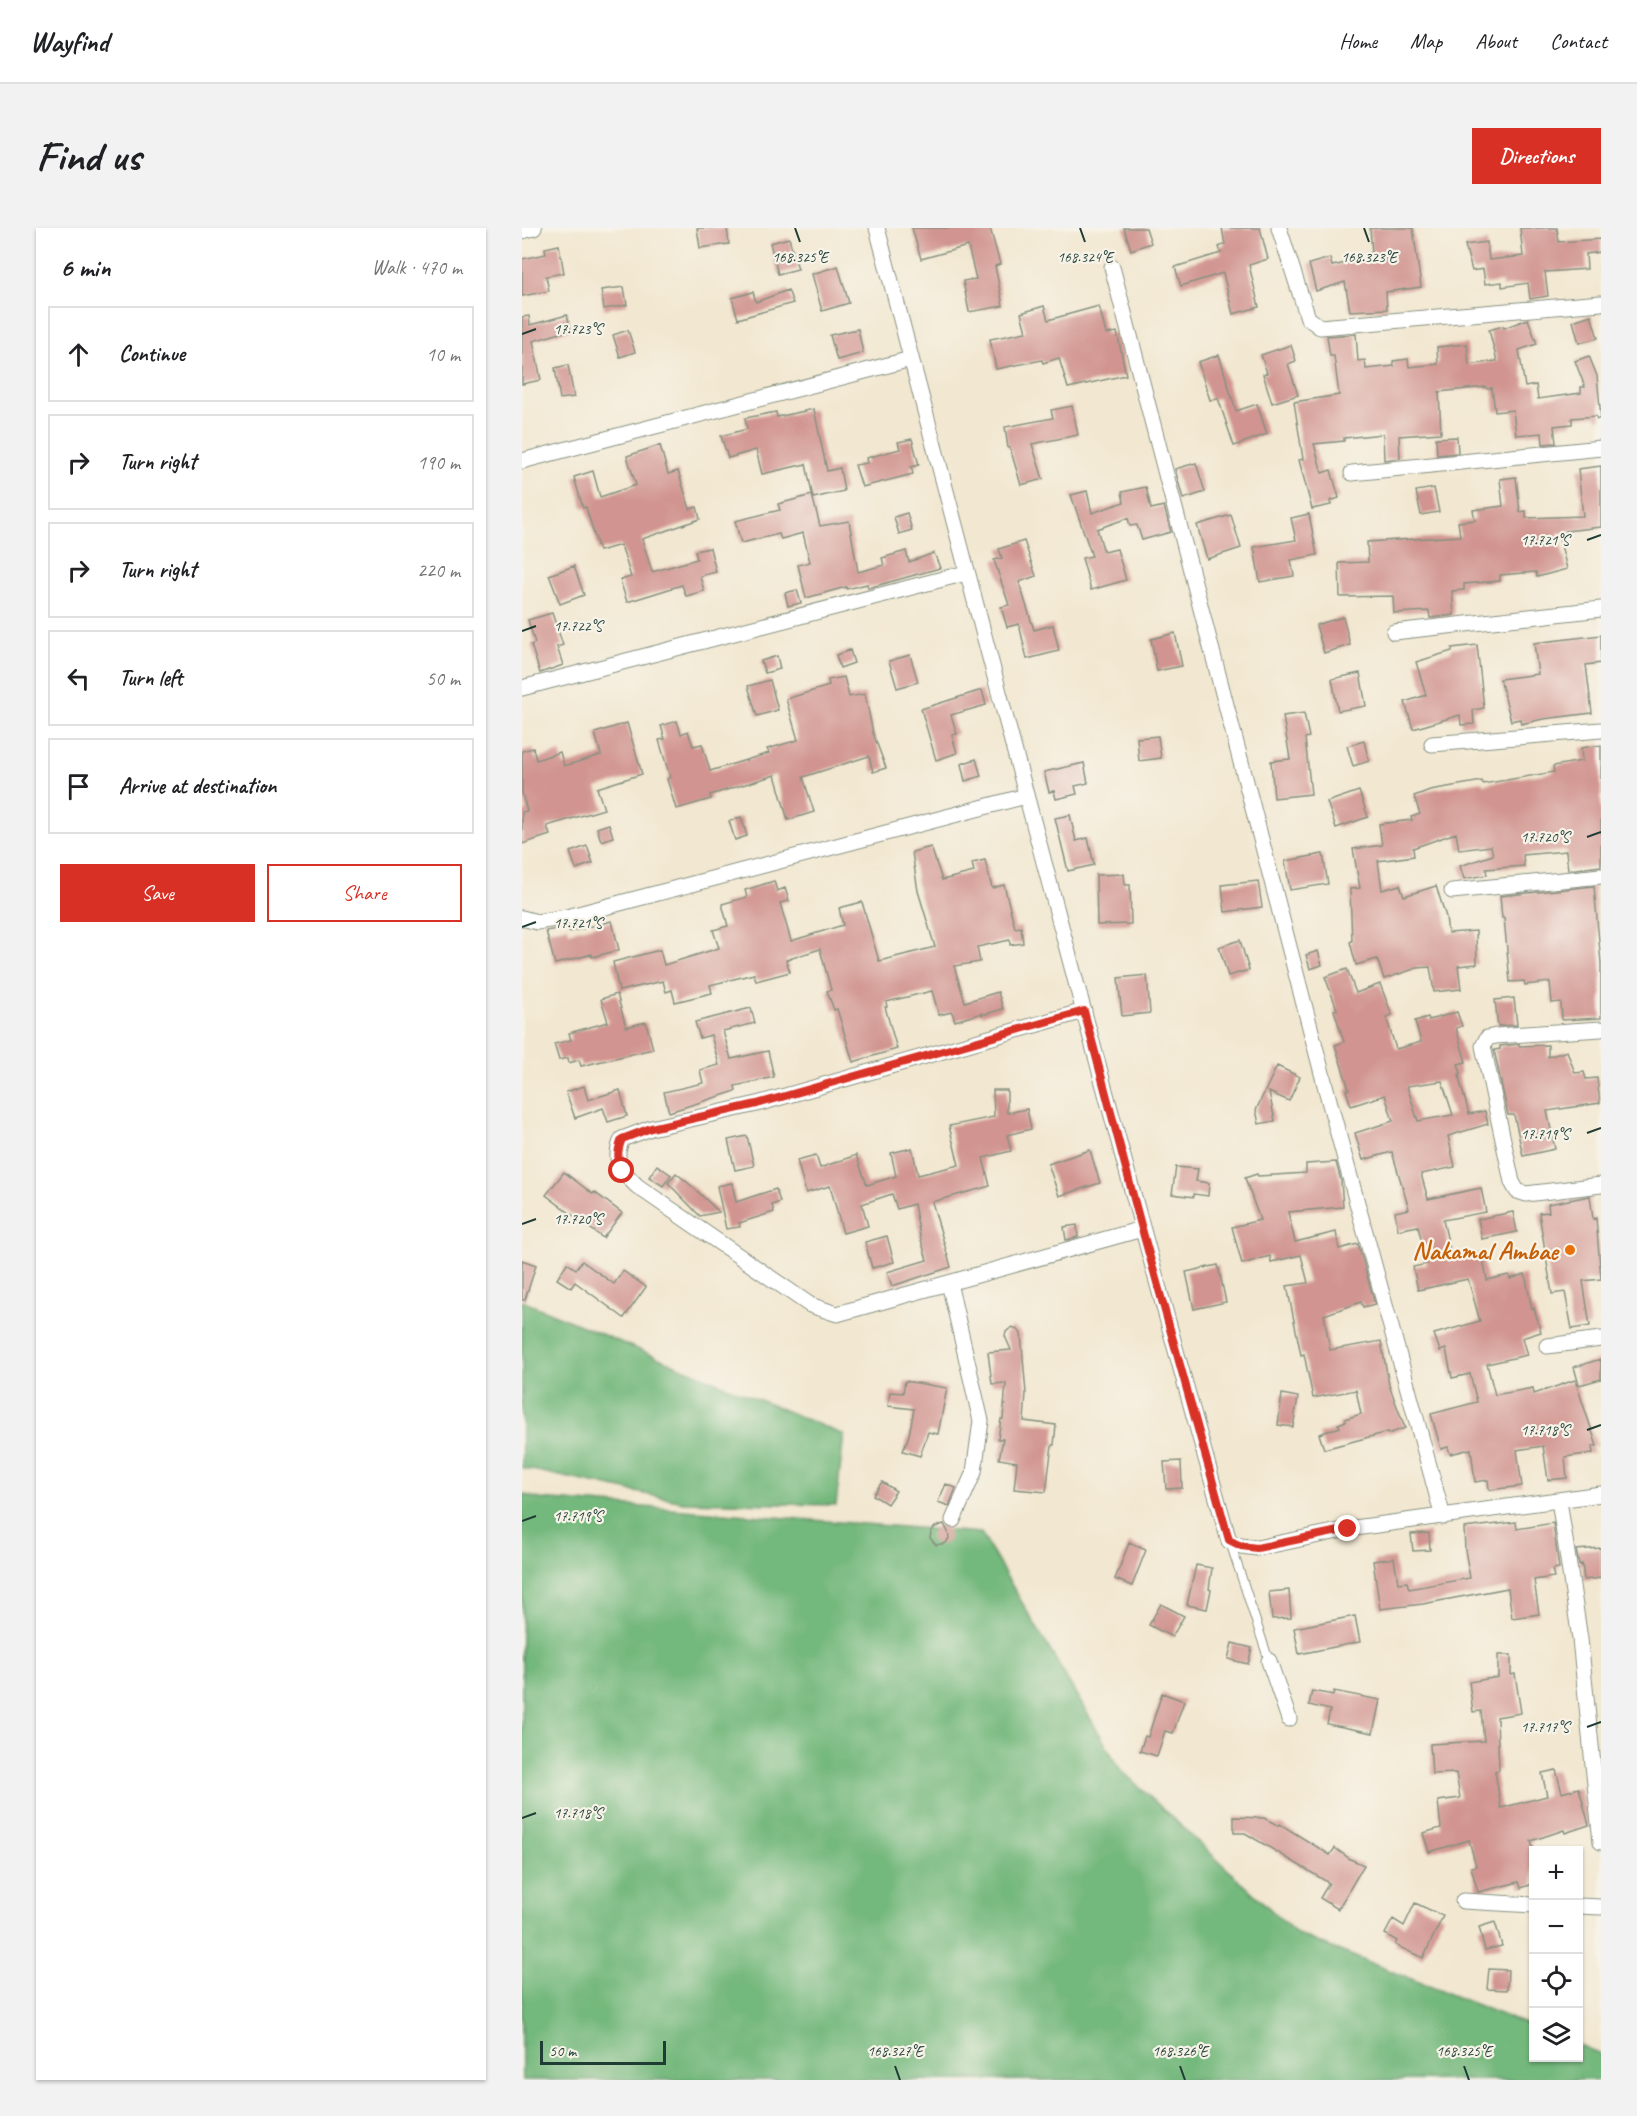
<!DOCTYPE html>
<html lang="en">
<head>
<meta charset="utf-8">
<style>
	:root { --surface:#fff; --page:#f2f2f2; --text:#202124; --muted:#757577; --line:#e0e0e0; --accent:#d93025 }
	body { margin:0; font-family:Caveat,sans-serif; background:var(--page); color:var(--text) }
	.controls { position:absolute; right:18px; bottom:18px; display:grid; overflow:hidden; border-radius:0px; box-shadow:0 2px 4px #0004 }
	.controls button { width:54px; height:54px; display:grid; place-items:center; padding:0; border:0; border-bottom:2px solid var(--line); background:var(--surface); color:var(--text); font:30px sans-serif }
	.scale { position:absolute; left:18px; bottom:15px; width:126px; box-sizing:border-box; padding-left:6px; border:3px solid #1f3d34; border-top:0; font-size:16px; line-height:21px; white-space:nowrap; color:#1f3d34; -webkit-text-stroke:4px #f7f3e8; paint-order:stroke }
	.stop { position:absolute; width:18px; height:18px; margin:-14px; border:4px solid #d93025; border-radius:50%; background:#fff }
	.stop.end { background:#d93025; border-color:#fff; box-shadow:0 2px 6px #0008 }
	.list { margin:0; padding:0; list-style:none }
	h2 { display:flex; justify-content:space-between; align-items:center; height:78px; margin:0; padding:0 24px; font-size:26px }
	h2 small { font-size:20px; font-weight:400; color:var(--muted) }
	.list li { display:grid; grid-template-columns:39px 1fr auto; gap:18px; align-items:center; box-sizing:border-box; height:96px; margin:0 12px 12px; padding:0 12px; border:2px solid var(--line); border-radius:0px }
	.list b { display:block; font-size:22px; white-space:nowrap }
	.list em { font-size:20px; font-style:normal; color:var(--muted) }
	.actions { display:flex; gap:12px; padding:18px 24px }
	.actions a { flex:1; padding:14px 0; border:2px solid var(--accent); border-radius:0px; text-align:center; font-size:21px; color:var(--accent) }
	.actions .main { background:var(--accent); color:#fff }
	.icon { flex:none; width:33px; height:33px; fill:none; stroke:currentColor; stroke-width:2; stroke-linecap:round; stroke-linejoin:round }
	.map { position:relative; flex:none; width:1079px; height:1852px; overflow:hidden; border-radius:0px }
	header { display:flex; align-items:center; gap:36px; box-sizing:border-box; height:84px; padding:0 30px; background:var(--surface); border-bottom:2px solid var(--line) }
	header strong { font-size:28px }
	nav { display:flex; gap:33px; margin-inline-start:auto; font-size:21px }
	.intro { display:flex; align-items:center; justify-content:space-between; box-sizing:border-box; height:144px; padding:0 36px }
	h1 { margin:0; font-size:42px }
	.button { padding:15px 27px; border-radius:0px; background:var(--accent); color:#fff; font-size:21px; font-weight:700 }
	main { display:flex; gap:36px; padding:0 36px }
	aside { flex:1; background:var(--surface); border-radius:0px; box-shadow:0 2px 4px #0004 }
	.map>svg:first-child { display:block }
	.forest { fill:#73b87c; stroke:#497a58; stroke-width:1.5 }
	.building { fill:#d19490; fill-rule:evenodd }
	.lines { fill:none; stroke-linecap:round; stroke-linejoin:round }
	.service-casing { stroke:#889282; stroke-width:10 }
	.minor-casing { stroke:#889282; stroke-width:17 }
	.service { stroke:#fff; stroke-width:8 }
	.minor { stroke:#fff; stroke-width:15 }
	.route { stroke:#d93025; stroke-width:8 }
	.ticks { fill:none; stroke:#1f3d34; stroke-width:2 }
	.food-dot { fill:#e8710a; stroke:#f7f3e8; stroke-width:2 }
	.labels { text-anchor:middle; stroke-width:4.5; stroke-linejoin:round; paint-order:stroke }
	.food-label { font-size:26px; font-weight:bold; fill:#c56008; stroke:#f7f3e8; text-anchor:end }
	.ticks-label { font-size:15px; text-anchor:middle; fill:#1f3d34; stroke:#f7f3e8; stroke-width:4.5; stroke-linejoin:round; paint-order:stroke }
</style>
</head>
<body>
<header>
<strong>Wayfind</strong>
<nav><a>Home</a><a>Map</a><a>About</a><a>Contact</a></nav>
</header>
<div class="intro"><h1>Find us</h1><a class="button">Directions</a></div>
<main>
<aside>
<h2>6 min<small>Walk · 470 m</small></h2>
<ul class="list">
<li><svg class="icon" aria-label="ahead" viewBox="0 0 24 24"><path d="M12 20V5M6 11l6-6 6 6"/></svg><div><b>Continue</b></div><em>10 m</em></li>
<li><svg class="icon" aria-label="right" viewBox="0 0 24 24"><path d="M7 20v-9h11M14 6l5 5-5 5"/></svg><div><b>Turn right</b></div><em>190 m</em></li>
<li><svg class="icon" aria-label="right" viewBox="0 0 24 24"><path d="M7 20v-9h11M14 6l5 5-5 5"/></svg><div><b>Turn right</b></div><em>220 m</em></li>
<li><svg class="icon" aria-label="left" viewBox="0 0 24 24"><path d="M17 20v-9H6M10 6l-5 5 5 5"/></svg><div><b>Turn left</b></div><em>50 m</em></li>
<li><svg class="icon" aria-label="arrive" viewBox="0 0 24 24"><path d="M6 21V4h12l-3 4 3 4H6"/></svg><div><b>Arrive at destination</b></div></li>
</ul>
<div class="actions"><a class="main">Save</a><a>Share</a></div>
</aside>
<div class="map">
<svg width="1079" height="1852" viewBox="0 0 1079 1852">
	<rect width="100%" height="100%" fill="#f7f3e8"/>
	<filter id="ink" filterUnits="userSpaceOnUse"><feTurbulence type="fractalNoise" baseFrequency=".0167" numOctaves="2"/><feDisplacementMap in="SourceGraphic" scale="12" xChannelSelector="R" yChannelSelector="G"/><feConvolveMatrix kernelMatrix="1 2 1 2 8 2 1 2 1" color-interpolation-filters="sRGB"/></filter>
	<filter id="wash" filterUnits="userSpaceOnUse"><feTurbulence type="fractalNoise" baseFrequency=".008" numOctaves="4" result="noise"/><feDisplacementMap in="SourceGraphic" scale="24" xChannelSelector="R" yChannelSelector="G"/><feGaussianBlur stdDeviation="1.35" result="paint"/><feColorMatrix in="noise" values="0 0 0 0 0 0 0 0 0 0 0 0 0 0 0 0 0 1.4 0 .05"/><feComposite in="paint" operator="in"/></filter>
	<g filter="url(#wash)">
		<rect width="100%" height="100%" fill="#f2e7d0"/>
		<path class="forest" d="M0,1073L322,1207L314,1277L161,1274L0,1240Z
			M0,1266L18,1271L459,1305L598,1541L775,1706L1011,1799V1830H1056L1057,1817L1079,1826V1852H0Z"/>
		<g id="blocks">
			<path class="building" d="M175,0H205L207,16L178,20Z
				M390,0H468L478,36L473,38L481,78L447,84L441,53L454,51L446,18L399,31Z
				M602,0H624L629,15L609,22Z
				M700,0H738L746,31L727,37L737,79L711,86L701,45L659,58L653,39L699,25L697,19L703,16Z
				M848,0H891L899,59L864,64L865,81L828,83L823,54L794,63L787,36L808,30L810,38L848,30L847,25H850Z
				M998,0H1035L1037,14L1079,11V24L1064,26L1065,41L1023,44L1026,68L1008,71L1006,55L980,59V54L963,56L961,41L950,43L943,17L965,14L967,32L1001,28Z
				M267,10L276,41L256,46L248,15Z
				M37,17L42,45L24,48L27,63L0,68V31L24,26L23,20Z
				M316,38L327,75L300,83L290,46Z
				M102,59L105,77L82,81L79,62Z
				M266,62L271,75L216,91L210,70L231,64L234,74Z
				M522,78L526,92L577,78L584,106L595,104L604,147L546,160L537,130L521,135L520,132L474,141L468,111L504,104L499,85Z
				M45,87L49,102L11,113L19,152L0,156V89L7,88L8,97Z
				M1069,87L1076,110L1057,115L1051,93Z
				M1006,91L1015,116L997,122L1003,159L1014,157L1016,171L1059,165V159H1063L1053,133L1067,128L1075,148L1079,190L1075,191L1074,188L1050,190V196L1032,198L1034,215L1021,216L1020,205L994,207L991,182L973,184L970,160L965,161L964,159L917,164L919,205L877,208L878,230L862,232L861,206L822,210V213L792,216L800,245L809,242L817,270L808,273L809,277L790,281L777,232L781,231L772,174L817,167L812,128H808L805,108L834,106L836,133L843,132L844,141L872,138L871,133L886,131L887,139L916,136L915,119L945,116L947,137L975,133L967,102L981,98L982,100Z
				M336,101L341,125L315,132L308,107Z
				M106,102L113,124L98,129L91,107Z
				M769,117L774,133L766,136L776,167L750,175L741,146L745,145L739,127Z
				M697,127L714,183L735,176L745,206L712,218L696,170L688,172L676,134Z
				M46,137L52,169L38,171L33,140Z
				M550,178L556,207L510,216L521,251L499,257L488,220H486L483,199L531,190L529,182Z
				M292,181L305,243L318,240L322,263L291,270L284,236L240,246L234,222L206,230L199,208L225,201L223,190L254,184L255,189Z
				M935,209L936,225L915,227L914,210Z
				M390,211L397,237L389,239L391,246L340,259L333,237L345,235L344,230L378,221L376,214Z
				M138,217L146,246L156,243L168,281L175,279L178,291L120,311L130,344L175,331L173,323L188,320L194,344L178,348L182,363L164,368L160,357L105,374L98,352L109,349L99,317L77,323L64,279L61,280L52,249L71,243L78,269L114,257L105,228Z
				M674,235L683,264L661,271L653,241Z
				M1079,238V299L1044,303V305H1036L1045,341L1015,349L1014,344L978,347V353L942,356V362L930,363L932,387L908,390L907,383L872,385L871,368L818,369L817,335L846,334L845,314L938,308L936,294L953,292L951,282L981,278L978,251L994,249L998,284L1004,283V290L1061,288L1056,241Z
				M624,259L629,281L642,278L649,304L620,312L615,297L608,298L606,290L575,301L582,324L595,321L604,352L569,362L560,330L570,328L549,267L565,263L570,285L602,274L600,264Z
				M912,260L917,284L899,287L894,263Z
				M290,267L298,298L327,293L336,344L362,337L360,330L384,323L387,334L412,325L418,340L346,360L345,356L325,361L324,359L284,370L276,337L288,334L281,305L259,311L257,306L219,315L213,293L258,282L256,276Z
				M385,285L390,302L377,306L372,289Z
				M787,286L795,327L769,332L772,348L738,354L732,319L774,312L769,290Z
				M709,287L719,320L685,331L675,297Z
				M502,313L514,348L497,354L512,402L531,397L537,423L505,431L497,396L485,399L479,379L487,377L472,332L480,330L477,321Z
				M52,338L62,367L38,376L27,347Z
				M275,362L279,375L266,378L263,365Z
				M30,385L41,417L35,419L41,437L18,445L9,417L13,415L6,392Z
				M821,389L828,417L802,425L794,397Z
				M653,405L660,438L635,443L629,411Z
				M1079,407V435L1064,437L1070,485L1021,491L999,496L998,491L989,493L978,451L1016,446L1012,415Z
				M955,417L962,480L951,482L952,496L939,497L938,487L891,501L883,474L904,467L894,434L930,423V420Z
				M328,422L332,435L318,440L314,427Z
				M388,427L396,454L375,460L367,433Z
				M255,428L258,441L243,445L239,433Z
				M838,445L844,478L816,483L810,451Z
				M322,449L327,469L343,466L351,505L364,540L351,544L347,528L281,549L292,584L266,592L253,547L188,567L189,571L154,581L145,551L148,549L137,512L143,511L139,498L155,493L159,506L166,503L171,518L180,516L188,543L247,525L245,521L276,512L264,471L307,458L306,452Z
				M248,452L256,482L235,488L226,458Z
				M460,462L464,477L429,487L435,506L430,507L435,525L414,532L399,481Z
				M782,485L787,509L783,510L789,566L752,570L749,533L768,531L761,488Z
				M105,495L120,546L75,560L82,581L25,598L28,607L0,616V584L5,583L0,565V523L11,520L14,532L38,524L42,538L79,527L73,505Z
				M636,508L639,530L617,533L615,510Z
				M842,513L847,533L831,538L825,518Z
				M1079,517V638L1046,642L1044,623L1001,627L1002,638L964,641L965,647L942,651L938,638L971,627L969,618L937,622L934,605L891,620L892,628L856,633L860,662L878,657L882,668L914,658L924,689L926,705L954,703L955,736L936,738L939,761L912,764L908,739L895,740L862,751L855,731L834,737L828,714L830,713L828,661L838,660L831,621L860,617L857,596L890,592L889,589L898,586L892,568L908,562L960,553L961,556L1032,544L1031,538L1060,533L1059,520Z
				M454,531L459,548L443,553L439,536Z
				M562,535L566,555L553,558L555,566L534,571L532,563L527,564L522,544Z
				M837,563L846,589L814,600L805,574Z
				M548,587L554,613L566,610L572,637L546,643L533,590Z
				M219,589L225,608L213,612L207,593Z
				M87,596L91,609L79,613L75,600Z
				M65,618L71,635L54,641L48,624Z
				M409,619L420,652L452,644L450,635L463,632L470,660L482,657L493,700L499,699L501,715L488,717V712L455,719L458,734L432,738L443,774L476,764L481,781L460,787V785L433,793L430,784L417,787L410,763L364,774L365,779H363L375,821L331,834L315,781L312,782L305,763L309,762L298,721L264,732L268,744L234,753L232,746L188,757L190,765L153,774L150,762L144,764L141,753L97,763L91,734L138,722L142,737L197,720L191,702L206,698L200,676L225,669L223,662L252,653L255,663L263,660L267,673L258,675L269,713L321,697L317,680L340,674L357,733L413,719L396,663L390,624Z
				M801,626L806,656L768,662L763,633Z
				M602,646L603,657H608L609,696L575,697L574,647Z
				M736,653L740,679L703,684L700,657Z
				M1072,658L1079,735V790L1040,792L1039,774L1030,775L1028,754L1003,757L1002,753L988,754L982,690H980L978,668Z
				M90,693L97,722L70,729V726L33,736L24,703L46,699L47,704Z
				M718,712L727,742L706,748L697,719Z
				M796,723L800,737L788,741L784,727Z
				M825,741L834,765L858,756L870,787L864,789L874,821L899,814L893,793L906,789L907,792L935,784L940,798L934,800L944,834L936,836L939,845L937,846L938,854L947,886L963,883L966,896L926,908L933,939L899,946L906,971L959,960L964,984L921,992L930,1031L960,1025L965,1052L987,1047L988,1051L1003,1046L1010,1081L1012,1080L1019,1104L1000,1110L1005,1127L965,1136L973,1167L1011,1160L1012,1166L1053,1152L1075,1218H1070L1071,1225L1043,1229L1045,1250L1026,1252L1021,1218L995,1222L1000,1258L967,1262L966,1252L953,1254L949,1221L928,1226L926,1219L919,1221L909,1186L955,1174L948,1146L930,1150L924,1121L918,1123L912,1106L958,1093L946,1051L896,1062L891,1039L905,1036L896,998L876,1002L873,984L887,981L870,924L841,932L833,905L871,893L863,867L829,878L824,862L827,861L813,817L822,814L812,782L815,781L803,749ZM920,853L931,887L896,893L885,858Z
				M625,747L628,785L600,788L596,750Z
				M95,766L104,799L124,794L131,821L59,838L57,832L47,835L46,830L37,832L32,816L49,812L47,805L86,794L79,771Z
				M992,770L995,797L976,798L973,772Z
				M229,780L233,795L201,803L209,831L246,823L252,849L213,858L214,863L147,884L142,864L181,855L178,842L197,837L189,807L178,810L173,794Z
				M997,816V818L1026,817V829L1045,823L1053,845L1062,844L1064,851L1075,850L1078,875L1025,883L1033,921L1001,928L992,887H986L972,822L978,821V818Z
				M755,838L778,849L767,873L747,864L753,893L737,896L734,882Z
				M62,858L66,872L98,862L105,888L86,894L81,880L53,890L44,864Z
				M471,862H485V885L505,881L509,901L485,907L489,923L461,930L468,958L410,974L429,1039L370,1058L365,1044L405,1032L398,1008L392,976L375,981L370,966L340,976L346,998L321,1005L308,958L284,965L275,932L294,927L298,940L334,927L345,957L374,948L369,925L390,920L396,947L437,937L427,898L472,889Z
				M225,908L232,938L213,942L206,912Z
				M568,922L578,955L537,968L526,936Z
				M814,934L819,953L821,979L766,984L773,1014L814,1004L817,1021L836,1016L853,1076L841,1079L839,1074L802,1087L808,1122L859,1113L867,1157L883,1200L866,1206V1204L802,1221L797,1206L818,1199L816,1196L824,1193L823,1191L839,1186L834,1162L791,1170L782,1126L779,1127L765,1058L786,1055L779,1027L749,1034L748,1028L720,1036L710,999L738,992L723,950L735,946L736,948L784,945V936Z
				M135,937L149,947L141,958L127,949Z
				M654,939L676,941L674,953L687,955L686,968L672,966V969L650,966Z
				M42,944L71,966L72,964L100,985L81,1010L24,967Z
				M154,945L171,959L197,984L178,988L146,955Z
				M210,955L214,974L254,961L258,974L250,977L252,984L217,995L218,999L204,1001L195,958Z
				M1068,968L1071,991L1074,990L1079,1051L1061,1053L1068,1098L1050,1101L1043,1064L1030,1066L1017,985L1027,984L1026,976Z
				M991,984L995,1004L960,1011L956,991Z
				M555,997L556,1009L544,1012L542,999Z
				M365,1008L372,1034L350,1040L343,1014Z
				M0,1032L14,1037L3,1072H0Z
				M60,1033L92,1056L101,1043L124,1059L102,1090L53,1054L49,1060L35,1051L45,1035L54,1041Z
				M696,1037L704,1074L672,1081L664,1044Z
				M490,1099L497,1103L499,1106L504,1165L502,1193L534,1197L532,1217H530L524,1264L492,1261L495,1234L477,1231L481,1211H476L479,1191H481L484,1155L470,1156L466,1124L489,1122L483,1108L484,1104Z
				M1079,1131V1151L1057,1157L1052,1139Z
				M383,1153L425,1160L416,1206L406,1204L398,1228L381,1223L387,1207L392,1181L366,1178L368,1164L381,1165Z
				M760,1166L776,1169L771,1199L756,1197Z
				M659,1233L660,1260L644,1261L642,1234Z
				M360,1254L374,1263L365,1276L351,1267Z
				M424,1256L434,1260L427,1278L416,1274Z
				M994,1294L995,1301L1031,1295L1037,1340L1030,1341L1032,1349L1012,1352L1017,1386L990,1390L986,1360L901,1376L858,1381L851,1333L872,1330L876,1355L885,1354L887,1361L948,1350L943,1322L942,1300Z
				M422,1296L426,1304L427,1310L424,1315L414,1317L408,1310L409,1304L413,1299Z
				M907,1305L908,1322L891,1323L889,1306Z
				M607,1315L624,1322L610,1358L593,1351Z
				M1079,1320V1350L1062,1352L1060,1336L1057,1337L1054,1322Z
				M674,1337L690,1340L687,1361L689,1362L685,1381L665,1377Z
				M767,1362L769,1390L750,1391L747,1364Z
				M639,1376L662,1388L650,1409L627,1397Z
				M833,1388L838,1414L777,1426L772,1400Z
				M710,1415L730,1420L726,1436L706,1431Z
				M976,1427H989V1447L993,1446L999,1485L975,1489L977,1542L973,1543L979,1580L1025,1568L1020,1545L1034,1542L1040,1565L1057,1560L1067,1597L1043,1605L1042,1602L1009,1613L1011,1621V1656L999,1660L997,1654L956,1664L949,1639L954,1638L947,1612L907,1624L901,1605L919,1600L916,1573L938,1570L934,1545L910,1546L908,1516L962,1513L959,1483L951,1484L947,1454L976,1449Z
				M790,1463L811,1467L812,1463L858,1472L851,1505L805,1496L808,1482L787,1477Z
				M640,1465L662,1473L651,1505L643,1503L635,1528L618,1523L623,1508L626,1509Z
				M712,1589L742,1590L757,1598L758,1596L808,1627L813,1620L828,1631L842,1637L816,1681L798,1670L807,1655L723,1605H712Z
				M893,1675L921,1688L901,1730L873,1717L875,1713L863,1706L871,1691L882,1698Z
				M973,1694L980,1718L963,1722L957,1699Z
				M967,1741L986,1742L985,1762L965,1761Z"/>
		</g>
	</g>
	<g filter="url(#ink)">
		<use href="#blocks" fill-opacity="0" stroke="#889282" stroke-width="1.5"/>
		<g class="lines">
			<defs>
				<path id="service" d="M708,1314L747,1433"/>
				<path id="minor" d="M355,0C470,438 584,876 707,1313L719,1318L735,1320L826,1301L1079,1266
					M757,0L786,90L798,99L1079,75
					M0,3L12,0
					M590,39L808,876L921,1289
					M0,233L389,131
					M830,245L1079,220
					M872,404L1079,381
					M0,460L444,345
					M910,516L1079,502
					M930,663L1079,648
					M0,690L15,694L45,689L504,568
					M562,783L235,876L129,900L100,911C90,934 99,942 115,958L288,1077L315,1086L620,1001
					M1079,801L974,808L965,810L961,818L990,954L995,963L1004,966L1079,957
					M427,1055L459,1193L452,1244L431,1292
					M1025,1118L1079,1111
					M1037,1272L1058,1411L1079,1614
					M747,1433L767,1491
					M941,1673L1011,1677
					M1056,1678L1079,1679"/>
			</defs>
			<use href="#service" class="service-casing"/>
			<use href="#minor" class="minor-casing"/>
			<use href="#service" class="service"/>
			<use href="#minor" class="minor"/>
		</g>
	</g>
	<g class="lines" filter="url(#ink)">
		<path class="route" d="M100,943C95,931 95,923 100,911L129,900L235,876L562,783L620,1001L707,1312L719,1318L735,1320L826,1301"/>
	</g>
	<path class="ticks" d="M273,0L278,14M558,0L563,14M842,0L847,14M0,106L14,101M1065,312L1079,307M0,403L14,398M1065,609L1079,604M0,699L14,694M1065,905L1079,900M0,996L14,991M1065,1202L1079,1197M0,1293L14,1288M1065,1499L1079,1494M0,1590L14,1585M373,1838L378,1852M658,1838L663,1852M942,1838L947,1852"/>
	<circle class="food-dot" cx="1048" cy="1022" r="6"/>
	<g class="labels">
		<g class="food-label">
			<text x="1036" y="1031">Nakamal Ambae</text>
		</g>
	</g>
	<g class="ticks-label">
		<text x="278" y="34">168.325°E</text>
		<text x="563" y="34">168.324°E</text>
		<text x="847" y="34">168.323°E</text>
		<text x="56" y="106">17.723°S</text>
		<text x="1023" y="317">17.721°S</text>
		<text x="56" y="403">17.722°S</text>
		<text x="1023" y="614">17.720°S</text>
		<text x="56" y="700">17.721°S</text>
		<text x="1023" y="911">17.719°S</text>
		<text x="56" y="996">17.720°S</text>
		<text x="1023" y="1207">17.718°S</text>
		<text x="56" y="1293">17.719°S</text>
		<text x="1023" y="1504">17.717°S</text>
		<text x="56" y="1590">17.718°S</text>
		<text x="373" y="1828">168.327°E</text>
		<text x="658" y="1828">168.326°E</text>
		<text x="942" y="1828">168.325°E</text>
	</g>
</svg>
<div class="controls">
<button>+</button>
<button>−</button>
<button><svg class="icon" aria-label="locate" viewBox="0 0 24 24"><circle cx="12" cy="12" r="6"/><path d="M12 2v4M12 18v4M2 12h4M18 12h4"/></svg></button>
<button><svg class="icon" aria-label="layers" viewBox="0 0 24 24"><path d="M12 4l9 5-9 5-9-5zM3 14l9 5 9-5"/></svg></button>
</div>
<div class="scale">50 m</div>
<div class="stop" style="left:100px;top:943px"></div>
<div class="stop end" style="left:826px;top:1301px"></div>
</div>
</main>
</body>
</html>
